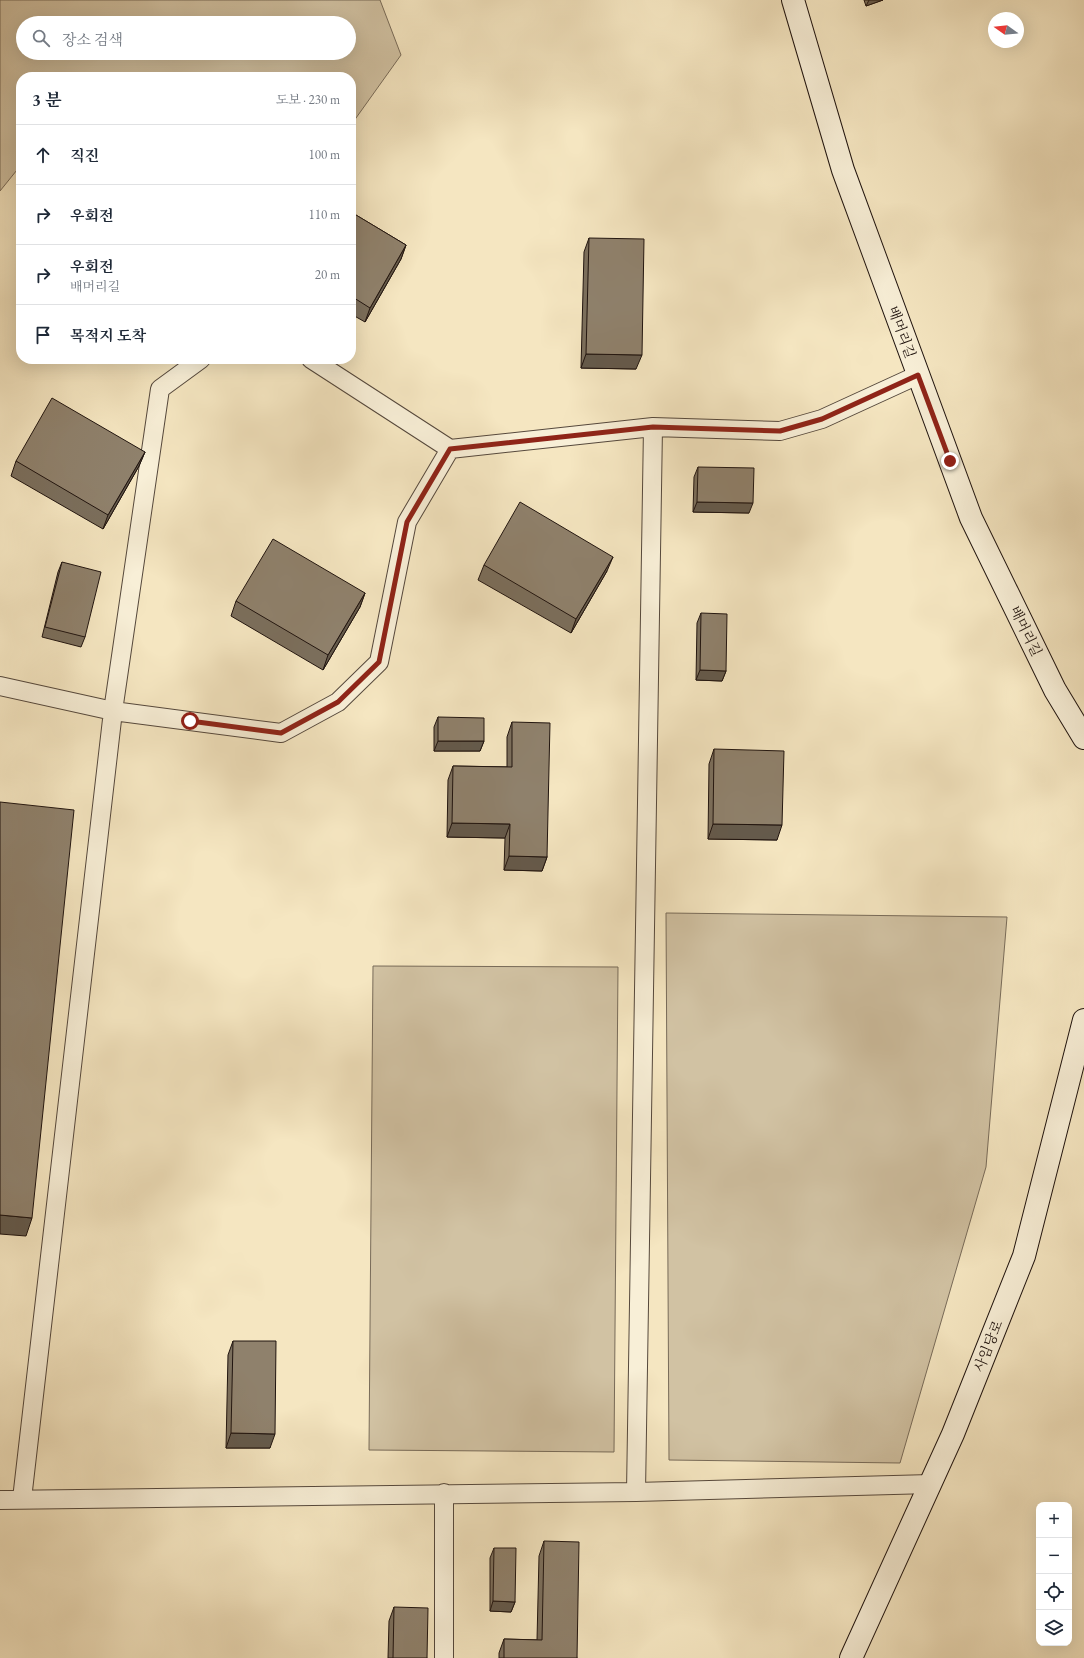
<!DOCTYPE html>
<html lang="ko">
<head>
<meta charset="utf-8">
<style>
	:root { --surface:#fff; --page:#f6f6f7; --text:#1f2937; --muted:#747a83; --line:#e0e1e3 }
	body { margin:0; font-family:"EB Garamond","Noto Serif KR",serif; background:var(--page); color:var(--text) }
	.controls { position:absolute; right:12px; bottom:12px; display:grid; overflow:hidden; border-radius:8px; box-shadow:0 4px 16px #0002 }
	.controls button { width:36px; height:36px; display:grid; place-items:center; padding:0; border:0; border-bottom:1px solid var(--line); background:var(--surface); color:var(--text); font:20px sans-serif }
	.compass { position:absolute; left:988px; top:12px; width:36px; height:36px; border-radius:50%; background:var(--surface); box-shadow:0 4px 16px #0002; rotate:285deg }
	.stop { position:absolute; width:12px; height:12px; margin:-9px; border:3px solid #8f2418; border-radius:50%; background:#fff }
	.stop.end { background:#8f2418; border-color:#fff; box-shadow:0 1px 4px #0008 }
	.list { margin:0; padding:0; list-style:none }
	h2 { display:flex; justify-content:space-between; align-items:center; height:52px; margin:0; padding:0 16px; font-size:17px }
	h2 small { font-size:13px; font-weight:400; color:var(--muted) }
	.list li { display:grid; grid-template-columns:26px 1fr auto; gap:12px; align-items:center; box-sizing:border-box; height:60px; padding:0 16px; border-top:1px solid var(--line) }
	.list b { display:block; font-size:15px; white-space:nowrap }
	.list p { margin:0; font-size:13px; white-space:nowrap; color:var(--muted) }
	.list em { font-size:13px; font-style:normal; color:var(--muted) }
	.icon { flex:none; width:22px; height:22px; fill:none; stroke:currentColor; stroke-width:2; stroke-linecap:round; stroke-linejoin:round }
	.map { position:relative; flex:none; width:1084px; height:1658px; overflow:hidden }
	.search { position:absolute; background:var(--surface); box-shadow:0 4px 16px #0002; left:16px; top:16px; width:340px; height:44px; display:flex; align-items:center; gap:10px; box-sizing:border-box; padding:0 14px; border-radius:22px; color:var(--muted); font-size:15px }
	.panel { position:absolute; background:var(--surface); box-shadow:0 4px 16px #0002; left:16px; top:72px; width:340px; height:292px; border-radius:16px }
	.map>svg:first-child { display:block }
	.green { fill:#d1c2a3; stroke:#786b59; fill-rule:evenodd }
	.lines { fill:none; stroke-linecap:round; stroke-linejoin:round }
	.lane-casing { stroke:#55483c; stroke-width:20 }
	.secondary-casing { stroke:#20140f; stroke-width:24 }
	.lane { stroke:#f8efd7; stroke-width:18 }
	.secondary { stroke:#f8efd7; stroke-width:22 }
	.wall { fill:#7b6f5d; stroke:#20140f }
	.shaded-wall { fill:#645a4c; stroke:#20140f }
	.building { fill:#8f816c; stroke:#20140f }
	.route { stroke:#8f2418; stroke-width:5 }
	.labels { text-anchor:middle; stroke-width:4; stroke-linejoin:round; paint-order:stroke }
	.street-label { font-size:14px; fill:#20140f; stroke:#f8efd7 }
</style>
</head>
<body>
<div class="map">
<svg width="1084" height="1658" viewBox="0 0 1084 1658">
	<rect width="100%" height="100%" fill="#f5e6c1"/>
	<filter id="stains"><feTurbulence type="fractalNoise" baseFrequency=".005" numOctaves="4"/><feColorMatrix values="0 0 0 0 .2 0 0 0 0 .09 0 0 0 0 .02 0 0 0 .5 -.17"/></filter>
	<radialGradient id="worn" r=".72"><stop offset=".6" stop-color="#630" stop-opacity="0"/><stop offset="1" stop-color="#630" stop-opacity=".3"/></radialGradient>
	<path class="green" d="M0,0H380L401,55L351,125V77H21V165L0,191ZM23,23H349V53H23Z
		M666,913L1007,917L986,1167L900,1463L669,1460Z
		M373,966L618,967L614,1452L369,1450Z"/>
	<g class="lines">
		<defs>
			<path id="lane" d="M311,359L450,449L653,427L780,431L822,419L918,375
				M0,686L113,711L281,733L338,702L379,662L407,522L450,449
				M636,1492L653,427
				M444,1493V1658
				M22,1499L113,711L160,389L201,359
				M0,1500L636,1492L931,1484"/>
			<path id="secondary" d="M793,0L843,170L971,518L1055,690L1084,738
				M851,1658L953,1434L1024,1256L1084,1020"/>
		</defs>
		<use href="#lane" class="lane-casing"/>
		<use href="#secondary" class="secondary-casing"/>
		<use href="#lane" class="lane"/>
		<use href="#secondary" class="secondary"/>
	</g>
	<path class="wall" d="M864,0H883L866,6Z
		M351,212L406,245L401,259L365,322L351,314Z
		M589,238L636,369L581,368L584,252Z
		M145,452L139,466L103,529L11,476L16,461Z
		M698,467L749,513L693,512L694,477Z
		M62,562L85,637L81,647L42,637L58,572Z
		M484,565L607,571L571,633L478,580Z
		M365,593L360,607L323,670L231,616L236,601Z
		M701,613L726,671L722,681L696,680L697,623Z
		M438,717L484,741L480,751H434V727Z
		M512,722L547,857L542,871L504,870L505,838L447,837L448,780L453,766L507,767V737Z
		M714,749L777,840L708,839L709,764Z
		M233,1341L270,1448H226L228,1355Z
		M544,1541L577,1658H499V1653L504,1639L537,1640L539,1556Z
		M494,1548L515,1602L511,1612L490,1611V1558Z
		M394,1607L427,1658H388L389,1621Z"/>
	<path class="shaded-wall" d="M869,0H883L866,6Z
		M406,245L401,259L365,322L370,308Z
		M586,354L642,355L636,369L581,368Z
		M145,452L139,466L103,529L108,515Z
		M697,502L753,503L749,513L693,512Z
		M613,557L607,571L571,633L576,619Z
		M365,593L360,607L323,670L328,655Z
		M700,670L726,671L722,681L696,680Z
		M438,741H484L480,751H434Z
		M452,823L510,824L505,838L447,837Z
		M713,824L782,825L777,840L708,839Z
		M509,856L547,857L542,871L504,870Z
		M0,1215L32,1218L26,1236L0,1234Z
		M231,1433L275,1434L270,1448H226Z
		M493,1601L515,1602L511,1612L490,1611Z"/>
	<path class="building" d="M351,212L406,245L370,308L351,296Z
		M589,238L644,239L642,355L586,354Z
		M52,398L145,452L108,515L16,461Z
		M698,467L754,468L753,503L697,502Z
		M520,502L613,557L576,619L484,565Z
		M273,539L365,593L328,655L236,601Z
		M62,562L101,572L85,637L45,627Z
		M701,613L727,614L726,671L700,670Z
		M438,717L484,718V741H438Z
		M512,722L550,723L547,857L509,856L510,824L452,823L453,766L512,767Z
		M714,749L784,751L782,825L713,824Z
		M0,802L74,810L32,1218L0,1215Z
		M233,1341H276L275,1434L231,1433Z
		M544,1541L579,1542L577,1658H504V1639L542,1640Z
		M494,1548H516L515,1602L493,1601Z
		M394,1607L428,1608L427,1658H393Z"/>
	<g class="lines">
		<path class="route" d="M190,721L281,733L338,702L379,662L407,522L450,449L653,427L780,431L822,419L918,375L950,461"/>
	</g>
	<g class="labels">
		<g class="street-label">
			<text transform="translate(902 332) rotate(70)" y="5">배머리길</text>
			<text transform="translate(1026 631) rotate(64)" y="5">배머리길</text>
			<text transform="translate(988 1346) rotate(-68)" y="5">사임당로</text>
		</g>
	</g>
	<rect width="100%" height="100%" filter="url(#stains)"/>
	<rect width="100%" height="100%" fill="url(#worn)"/>
</svg>
<div class="controls">
<button>+</button>
<button>−</button>
<button><svg class="icon" aria-label="locate" viewBox="0 0 24 24"><circle cx="12" cy="12" r="6"/><path d="M12 2v4M12 18v4M2 12h4M18 12h4"/></svg></button>
<button><svg class="icon" aria-label="layers" viewBox="0 0 24 24"><path d="M12 4l9 5-9 5-9-5zM3 14l9 5 9-5"/></svg></button>
</div>
<svg class="compass" viewBox="-18 -18 36 36"><path d="M0-13l5 13h-10z" fill="#e53935"/><path d="M0 13l5-13h-10z" fill="#747a83"/></svg>
<div class="stop" style="left:190px;top:721px"></div>
<div class="stop end" style="left:950px;top:461px"></div>
<div class="search"><svg class="icon" aria-label="search" viewBox="0 0 24 24"><circle cx="10" cy="10" r="6"/><path d="M15 15l6 6"/></svg>장소 검색</div>
<section class="panel">
<h2>3 분<small>도보 · 230 m</small></h2>
<ul class="list">
<li><svg class="icon" aria-label="ahead" viewBox="0 0 24 24"><path d="M12 20V5M6 11l6-6 6 6"/></svg><div><b>직진</b></div><em>100 m</em></li>
<li><svg class="icon" aria-label="right" viewBox="0 0 24 24"><path d="M7 20v-9h11M14 6l5 5-5 5"/></svg><div><b>우회전</b></div><em>110 m</em></li>
<li><svg class="icon" aria-label="right" viewBox="0 0 24 24"><path d="M7 20v-9h11M14 6l5 5-5 5"/></svg><div><b>우회전</b><p>배머리길</p></div><em>20 m</em></li>
<li><svg class="icon" aria-label="arrive" viewBox="0 0 24 24"><path d="M6 21V4h12l-3 4 3 4H6"/></svg><div><b>목적지 도착</b></div></li>
</ul>
</section>
</div>
</body>
</html>
